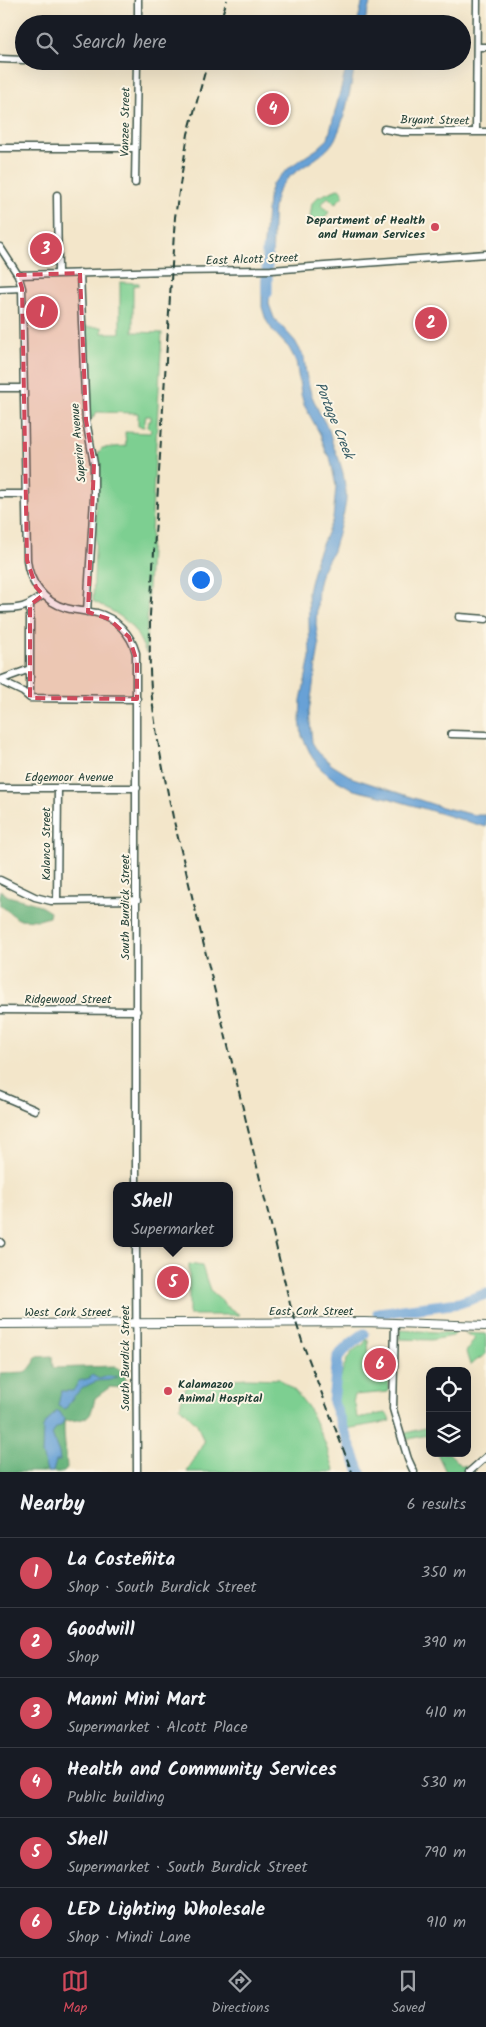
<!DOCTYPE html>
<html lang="en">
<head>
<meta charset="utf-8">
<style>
	:root { --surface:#171b24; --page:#20242c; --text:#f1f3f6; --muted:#9ea1a6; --line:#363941; --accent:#d1495b }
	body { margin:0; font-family:Kalam,sans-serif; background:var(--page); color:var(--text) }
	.controls { position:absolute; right:15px; bottom:15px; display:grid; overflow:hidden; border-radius:10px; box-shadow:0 5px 20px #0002 }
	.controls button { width:45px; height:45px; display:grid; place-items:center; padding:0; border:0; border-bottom:1px solid var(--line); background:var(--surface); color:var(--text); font:25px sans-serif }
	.you { position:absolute; left:200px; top:579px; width:18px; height:18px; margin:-12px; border:4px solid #fff; border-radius:50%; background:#1a73e8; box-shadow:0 0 0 8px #1a73e833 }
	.badge { display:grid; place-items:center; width:32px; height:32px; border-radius:50%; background:var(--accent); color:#fff; font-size:16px; font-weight:700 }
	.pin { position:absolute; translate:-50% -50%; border:2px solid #fff; box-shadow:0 1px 5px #0006 }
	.popup { position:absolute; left:113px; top:1182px; width:120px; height:65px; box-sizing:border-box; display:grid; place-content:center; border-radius:10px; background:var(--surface); filter:drop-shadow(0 1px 4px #0005); font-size:16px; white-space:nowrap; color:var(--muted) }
	.popup b { font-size:19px; color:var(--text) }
	.popup::after { content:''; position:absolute; left:50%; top:100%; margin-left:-10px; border:10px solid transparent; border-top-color:var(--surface) }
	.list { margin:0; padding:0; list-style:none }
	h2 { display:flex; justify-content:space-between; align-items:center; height:65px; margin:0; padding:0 20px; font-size:21px }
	h2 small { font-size:16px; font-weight:400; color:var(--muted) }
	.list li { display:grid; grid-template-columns:32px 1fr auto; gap:15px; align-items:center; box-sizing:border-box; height:70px; padding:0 20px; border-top:1px solid var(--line) }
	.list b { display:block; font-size:19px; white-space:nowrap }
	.list p { margin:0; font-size:16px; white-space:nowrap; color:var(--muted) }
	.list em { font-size:16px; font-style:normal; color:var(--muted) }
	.icon { flex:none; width:28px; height:28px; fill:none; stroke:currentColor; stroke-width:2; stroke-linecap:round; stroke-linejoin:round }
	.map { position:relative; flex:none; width:486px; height:1472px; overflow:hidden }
	.search { position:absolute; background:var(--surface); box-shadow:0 5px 20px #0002; left:15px; right:15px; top:15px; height:55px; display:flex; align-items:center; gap:12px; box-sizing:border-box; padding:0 18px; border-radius:28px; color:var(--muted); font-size:19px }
	.sheet { height:485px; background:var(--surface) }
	nav { display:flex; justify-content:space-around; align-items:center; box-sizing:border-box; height:70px; border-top:1px solid var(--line); background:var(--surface); font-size:14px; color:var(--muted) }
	nav a { display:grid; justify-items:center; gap:2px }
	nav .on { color:var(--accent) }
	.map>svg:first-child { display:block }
	.green { fill:#7dcf91; stroke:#4e8662 }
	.forest { fill:#66b27b; stroke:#427858 }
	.water { fill:#67a1d6; stroke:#436f85 }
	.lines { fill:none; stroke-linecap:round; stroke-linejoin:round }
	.river { stroke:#67a1d6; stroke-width:11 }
	.minor-casing { stroke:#3f564a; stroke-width:9 }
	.tertiary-casing { stroke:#3f564a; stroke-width:10 }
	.minor { stroke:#fff; stroke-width:6 }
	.tertiary { stroke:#fff; stroke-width:8 }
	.rail { stroke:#1f3d34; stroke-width:2; stroke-dasharray:8 4; stroke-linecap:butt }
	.marked { fill:#d1495b; fill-opacity:0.2; stroke:#d1495b; stroke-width:4; stroke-dasharray:10 6; stroke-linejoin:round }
	.poi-dot { fill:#d1495b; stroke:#fcf5e5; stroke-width:2 }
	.labels { text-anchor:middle; stroke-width:4; stroke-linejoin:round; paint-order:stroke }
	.street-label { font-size:12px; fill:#1f3d34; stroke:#fcf5e5 }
	.poi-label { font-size:12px; font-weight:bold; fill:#1f3d34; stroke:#fcf5e5; text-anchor:end }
	.water-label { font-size:14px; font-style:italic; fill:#355b65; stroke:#fcf5e5 }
</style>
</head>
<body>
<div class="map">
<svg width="486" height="1472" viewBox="0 0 486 1472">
	<rect width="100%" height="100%" fill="#fcf5e5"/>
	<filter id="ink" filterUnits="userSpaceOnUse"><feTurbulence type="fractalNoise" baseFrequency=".02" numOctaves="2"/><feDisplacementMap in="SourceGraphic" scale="10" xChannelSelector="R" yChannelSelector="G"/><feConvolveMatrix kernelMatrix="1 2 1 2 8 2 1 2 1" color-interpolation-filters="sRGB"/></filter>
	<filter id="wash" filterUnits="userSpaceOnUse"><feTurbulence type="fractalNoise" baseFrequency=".0096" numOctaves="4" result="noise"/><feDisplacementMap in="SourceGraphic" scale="20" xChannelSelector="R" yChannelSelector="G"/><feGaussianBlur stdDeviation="1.12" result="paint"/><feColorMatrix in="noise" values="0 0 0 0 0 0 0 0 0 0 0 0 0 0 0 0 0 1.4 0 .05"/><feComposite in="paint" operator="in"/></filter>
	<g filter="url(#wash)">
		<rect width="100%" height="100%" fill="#f3e6ca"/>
		<path class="green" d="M340,188L343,196L335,204L328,197L321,205L329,212L319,225L310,217L312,203L318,197Z
			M120,282L139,283V285L133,286V332L162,333L148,588L146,653C133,621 122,616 93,601L96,529L95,458L102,448L126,446L125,432L150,433L151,430L148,427L149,421H151V416H146L144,427L138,426V413L97,412L90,421H88L84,327H102V333H120Z
			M189,1264L202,1266L210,1290L223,1301L222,1303L240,1315H189Z
			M400,1330L456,1333L453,1336L431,1340L399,1339Z
			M465,1333L486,1334V1354L470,1365L466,1352L475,1338Z
			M367,1339L368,1340L370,1375L389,1376L388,1392L355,1395L353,1402L355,1404L357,1418L385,1413L389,1416L391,1421L346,1429L336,1401L338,1380L340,1379C345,1365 347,1351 363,1345Z
			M247,1378L279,1379L295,1391L308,1407L325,1443L335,1472H187L204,1442L197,1424L180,1407C182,1396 183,1389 192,1382Z
			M424,1428L430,1430V1440L427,1435L405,1440L403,1434Z
			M437,1453H449L462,1466L465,1465L466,1471L446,1472Z"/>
		<path class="forest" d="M0,890L8,896L37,904L50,912L49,917L39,920L18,919L0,905Z
			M52,1356L53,1368L115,1366C125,1372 126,1375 126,1387L122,1388L110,1387L95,1398C91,1419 87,1420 65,1421C62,1427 67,1459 67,1469L64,1472H0V1373L27,1372L34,1363L36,1357Z"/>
		<path class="water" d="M363,0H371L364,24H357Z
			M348,61H356C350,87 347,116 335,139C323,162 285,170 277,194C271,209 274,238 272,256L270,264H262L268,199L272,184L291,166L317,149L328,139Z
			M262,279H270L269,304L274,318L295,341L304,357L306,374L311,394L320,414L329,430L333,445L339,459L343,473L346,492V501L344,512L333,551L322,571L318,587L316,625L319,646L309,712L312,742L318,752L332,765L353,778L441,807L475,815H486V827L388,798L354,790L331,777L320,768L312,757L302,736L300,720L301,700L310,657L308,591L317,556L333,519L336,486L330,457L326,452L320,434L304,405L301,394L296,361L289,348L273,331L266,320L262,307Z
			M92,1375L99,1379L108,1376L118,1377C112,1381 105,1380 98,1381C84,1385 73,1395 67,1407L64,1409L58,1406L61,1391H73L79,1381L90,1378Z
			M56,1411L60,1412L64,1419L62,1425L56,1428L52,1435L59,1453L60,1461H56L53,1472H47L42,1454L43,1427Z"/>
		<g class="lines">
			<path class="river" d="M267,249V293
				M378,1313L459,1303L486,1294
				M360,1472L333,1402L338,1356L352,1343L364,1334"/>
		</g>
	</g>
	<g filter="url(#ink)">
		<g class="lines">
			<defs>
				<path id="minor" d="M138,24V0
					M477,47H486
					M0,59L24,60
					M384,129L402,132H486
					M476,132L477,0
					M0,148H135
					M135,183L137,61
					M57,195L58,273
					M0,247L18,275L22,288L27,560C29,582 44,602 66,608C76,611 87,611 97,613C116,618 131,634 136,653V1186
					M80,273L86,420L94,464V499L87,612
					M18,275L171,271L271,270L486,254
					M0,289L22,288
					M0,388H23
					M0,494H26
					M30,605V698
					M0,609C21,609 26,608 43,595
					M459,617L486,619
					M0,680L30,669
					M0,681L23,692L30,698
					M30,698L137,699
					M451,734L486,735
					M0,788H137
					M0,880L35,897L51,901L137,900
					M57,901L58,788
					M0,1010L137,1011
					M0,1095L35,1110
					M0,1242L1,1243
					M136,1243L137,1472
					M395,1323L393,1409L408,1459L414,1472
					M469,1472L486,1457"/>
				<path id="tertiary" d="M0,1324L364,1322L486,1326"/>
			</defs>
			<use href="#minor" class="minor-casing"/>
			<use href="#tertiary" class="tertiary-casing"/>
			<use href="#minor" class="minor"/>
			<use href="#tertiary" class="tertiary"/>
			<path class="rail" d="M219,24L227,0
				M208,61L188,134L175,217L150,615C150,639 149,664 151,688C155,732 164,775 173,817L290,1304L304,1347L352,1472"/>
		</g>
	</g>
	<path class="marked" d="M80,273L86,420L94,464L88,612L109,619L129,637L137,662V699L30,698V605L43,595L36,587L27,560L22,288L18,275Z"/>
	<g class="poi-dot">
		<circle cx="435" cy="227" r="5"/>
		<circle cx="168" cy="1391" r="5"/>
	</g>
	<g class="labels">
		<g class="street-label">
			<text transform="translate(435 120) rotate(1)" y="4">Bryant Street</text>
			<text transform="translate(125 122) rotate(-89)" y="4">Vanzee Street</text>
			<text transform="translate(252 259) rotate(-2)" y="4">East Alcott Street</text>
			<text transform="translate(78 443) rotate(-95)" y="4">Superior Avenue</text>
			<text x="69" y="781">Edgemoor Avenue</text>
			<text transform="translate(46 844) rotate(-90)" y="4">Kalanco Street</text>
			<text transform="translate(125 907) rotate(-90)" y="4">South Burdick Street</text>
			<text x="68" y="1003">Ridgewood Street</text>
			<text x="311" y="1315">East Cork Street</text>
			<text x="68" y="1316">West Cork Street</text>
			<text transform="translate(125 1358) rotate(-90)" y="4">South Burdick Street</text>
		</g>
		<g class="poi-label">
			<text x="425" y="224">Department of Health<tspan x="425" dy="14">and Human Services</tspan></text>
			<text x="178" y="1388" text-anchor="start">Kalamazoo<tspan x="178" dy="14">Animal Hospital</tspan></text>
		</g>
		<g class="water-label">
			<text transform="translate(335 420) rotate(68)" y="5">Portage Creek</text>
		</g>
	</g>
</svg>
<div class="controls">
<button><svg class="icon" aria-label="locate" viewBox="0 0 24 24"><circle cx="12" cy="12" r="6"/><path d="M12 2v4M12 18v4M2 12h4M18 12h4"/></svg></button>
<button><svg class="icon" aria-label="layers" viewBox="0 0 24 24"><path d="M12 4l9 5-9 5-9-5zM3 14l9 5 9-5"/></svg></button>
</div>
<div class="you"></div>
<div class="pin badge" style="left:42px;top:312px">1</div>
<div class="pin badge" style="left:431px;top:323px">2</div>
<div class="pin badge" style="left:46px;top:249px">3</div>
<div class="pin badge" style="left:273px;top:109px">4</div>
<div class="pin badge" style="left:173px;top:1282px">5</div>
<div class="popup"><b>Shell</b>Supermarket</div>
<div class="pin badge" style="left:380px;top:1364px">6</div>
<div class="search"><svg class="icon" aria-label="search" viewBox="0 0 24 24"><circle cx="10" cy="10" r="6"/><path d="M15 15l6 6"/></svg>Search here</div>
</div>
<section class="sheet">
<h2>Nearby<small>6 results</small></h2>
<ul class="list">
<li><span class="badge">1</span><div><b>La Costeñita</b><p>Shop · South Burdick Street</p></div><em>350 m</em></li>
<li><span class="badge">2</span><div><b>Goodwill</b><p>Shop</p></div><em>390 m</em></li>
<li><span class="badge">3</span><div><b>Manni Mini Mart</b><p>Supermarket · Alcott Place</p></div><em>410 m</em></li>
<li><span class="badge">4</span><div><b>Health and Community Services</b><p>Public building</p></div><em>530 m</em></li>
<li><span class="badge">5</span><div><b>Shell</b><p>Supermarket · South Burdick Street</p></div><em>790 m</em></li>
<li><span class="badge">6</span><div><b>LED Lighting Wholesale</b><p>Shop · Mindi Lane</p></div><em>910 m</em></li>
</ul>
</section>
<nav>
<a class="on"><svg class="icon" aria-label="map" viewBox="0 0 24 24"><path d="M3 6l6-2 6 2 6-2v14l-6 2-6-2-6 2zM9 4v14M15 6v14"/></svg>Map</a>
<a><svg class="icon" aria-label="directions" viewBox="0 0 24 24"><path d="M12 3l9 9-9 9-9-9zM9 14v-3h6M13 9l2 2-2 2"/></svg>Directions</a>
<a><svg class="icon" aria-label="saved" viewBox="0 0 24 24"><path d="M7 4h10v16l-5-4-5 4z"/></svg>Saved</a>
</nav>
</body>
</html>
